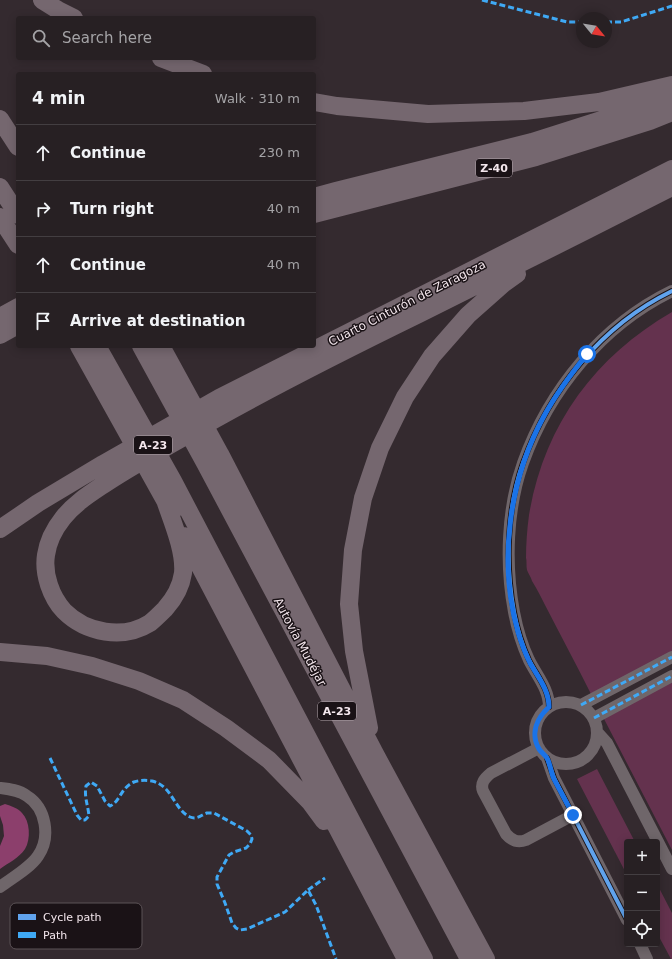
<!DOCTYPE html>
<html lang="en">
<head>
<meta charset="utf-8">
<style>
	:root { --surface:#272023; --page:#332d30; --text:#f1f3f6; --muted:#a4a3a6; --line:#433e41 }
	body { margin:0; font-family:"DejaVu Sans",sans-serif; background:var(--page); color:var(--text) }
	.controls { position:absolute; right:12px; bottom:12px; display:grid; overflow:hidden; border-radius:4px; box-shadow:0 2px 10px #0003 }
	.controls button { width:36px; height:36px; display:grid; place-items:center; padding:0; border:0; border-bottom:1px solid var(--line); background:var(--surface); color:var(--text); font:20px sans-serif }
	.compass { position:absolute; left:576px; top:12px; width:36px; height:36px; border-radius:50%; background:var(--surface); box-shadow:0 2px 10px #0003; rotate:120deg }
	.stop { position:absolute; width:12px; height:12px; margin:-9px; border:3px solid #1a73e8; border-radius:50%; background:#fff }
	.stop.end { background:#1a73e8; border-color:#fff; box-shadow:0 1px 4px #0008 }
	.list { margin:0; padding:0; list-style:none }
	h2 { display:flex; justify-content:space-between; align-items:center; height:52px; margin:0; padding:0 16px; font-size:17px }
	h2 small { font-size:13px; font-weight:400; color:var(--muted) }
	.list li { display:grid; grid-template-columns:26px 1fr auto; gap:12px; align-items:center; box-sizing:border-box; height:56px; padding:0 16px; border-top:1px solid var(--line) }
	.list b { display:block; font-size:15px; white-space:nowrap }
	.list em { font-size:13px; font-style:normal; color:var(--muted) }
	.icon { flex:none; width:22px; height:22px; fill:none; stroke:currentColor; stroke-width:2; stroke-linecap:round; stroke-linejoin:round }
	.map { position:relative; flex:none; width:672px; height:959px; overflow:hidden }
	.search { position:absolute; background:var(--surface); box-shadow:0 2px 10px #0003; left:16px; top:16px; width:300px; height:44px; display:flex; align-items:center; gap:10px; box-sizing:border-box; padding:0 14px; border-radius:4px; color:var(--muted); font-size:15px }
	.panel { position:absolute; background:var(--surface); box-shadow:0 2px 10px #0003; left:16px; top:72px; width:300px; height:276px; border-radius:4px }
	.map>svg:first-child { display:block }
	.green { fill:#64324e }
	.water { fill:#8c3f6c }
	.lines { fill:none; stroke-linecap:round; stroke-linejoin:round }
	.minor { stroke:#6f666a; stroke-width:12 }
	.highway { stroke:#75676f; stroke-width:18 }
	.quiet { stroke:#3fa9f5; stroke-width:3; stroke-dasharray:6 3; stroke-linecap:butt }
	.cycleway-casing { stroke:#1a1216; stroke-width:6 }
	.cycleway { stroke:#60a3ed; stroke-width:4 }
	.route { stroke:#1a73e8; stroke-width:5 }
	.labels { text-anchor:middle; stroke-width:3; stroke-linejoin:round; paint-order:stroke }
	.shield { fill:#1a1216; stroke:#b2a6ac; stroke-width:1 }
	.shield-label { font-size:11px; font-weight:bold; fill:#f3e6ec }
	.street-label { font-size:12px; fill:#f3e6ec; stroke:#1a1216 }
	.key { fill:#1a1216; stroke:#5b5256; stroke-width:1 }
	.key-label { font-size:11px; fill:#f3e6ec }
</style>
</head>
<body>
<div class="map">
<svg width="672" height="959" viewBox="0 0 672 959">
	<rect width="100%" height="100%" fill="#342a2f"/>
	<path class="green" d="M672,312V652L591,694C576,664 560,634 545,605C541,597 537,589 532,581C531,577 528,573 527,570C526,566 527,561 526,558C526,544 527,530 529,515C544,426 594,357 672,312Z
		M672,680V850L603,717Z
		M597,769L635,842H627V875L577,779Z
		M657,884L672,913V959H671L657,933Z"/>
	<path class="water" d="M5,804C11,806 18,808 22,813C30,821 31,839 25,849C19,858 8,863 0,869V846L4,836L3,825L0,816V806Z"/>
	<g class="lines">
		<path class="minor" d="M535 733a31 31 0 1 1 62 0a31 31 0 1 1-62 0Z
			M581,705L672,657
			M549,707C549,689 537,676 529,660C522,645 517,628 514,612C505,564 507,508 523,463C549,390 602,325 672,291
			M594,718L672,676
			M598,733L607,743L672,869
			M539,748L491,773C485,778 480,783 483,791L506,834C512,841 518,843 526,840L573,815
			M547,758L554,778L627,920
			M0,788C9,789 19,790 27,796C46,808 51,837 38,856C30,868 12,878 0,887
			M640,944L647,959"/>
		<path class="highway" d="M42,0L58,10L74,18
			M161,58L203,74
			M314,102L337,106L428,114L524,111L599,102L672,85
			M0,119L18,147
			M0,187L18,215
			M314,197L336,191L532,142L645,106L672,95
			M314,214L536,157L650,121L672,112
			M0,217L18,245
			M0,317L18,307
			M0,335L18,325
			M79,346L172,513
			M97,346L173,481L424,959
			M141,346L205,463L469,959
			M161,346L220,454L374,752L486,959
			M166,503C173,523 185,552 183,573C181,587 174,599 165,609C160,614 155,619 150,623C123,640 86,633 64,611C51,597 43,574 46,555C48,541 55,528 63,518C74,504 88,495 103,485C128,468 156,453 182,438C259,393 339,353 419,314C503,272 588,230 672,187
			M0,529L38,503L103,464L219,398L672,169
			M184,536L406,959
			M0,652L47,656L92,666L139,681L183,700L226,728L269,760L310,802L324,821
			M369,728L354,651L349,604L353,550L363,498L380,448L405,397L432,356L468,315L503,284L517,274"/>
		<path class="quiet" d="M482,0L567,22H582
			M606,22H621L672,6
			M581,705L672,657
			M594,718L672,676
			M50,758L77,815L81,820H85L89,816C88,805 84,797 86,786L91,782L97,786L105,801L110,806C120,802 121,787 134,782C140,780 146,780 152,781C173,786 174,810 190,817C197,820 201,815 207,813C209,813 213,813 214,813L247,831L251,835L252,839L250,844L246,848L234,852L229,855L217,877V884L225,903L232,923L236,928L240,930L247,929L285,912L308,890L316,905L336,959
			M308,890L325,878"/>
		<defs>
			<path id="cycleway" d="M549,707C549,689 537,676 529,660C522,645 517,628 514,612C505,564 507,508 523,463C549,390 602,325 672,291
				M547,758L554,778L627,920"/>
		</defs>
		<use href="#cycleway" class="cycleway-casing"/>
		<use href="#cycleway" class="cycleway"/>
	</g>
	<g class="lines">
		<path class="route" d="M573,815C567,803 560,791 554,779C551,773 550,763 547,758C545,755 541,752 539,749C530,733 537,718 549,707C549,690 538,677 530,663C525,653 521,642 518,632C498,562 509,480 544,416C556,394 571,374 587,354"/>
	</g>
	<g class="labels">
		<g class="shield">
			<rect x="476" y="159" width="36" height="18" rx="3"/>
			<rect x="134" y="436" width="38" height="18" rx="3"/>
			<rect x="318" y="702" width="38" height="18" rx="3"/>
		</g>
		<g class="shield-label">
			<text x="494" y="172">Z-40</text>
			<text x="153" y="449">A-23</text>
			<text x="337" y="715">A-23</text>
		</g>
		<g class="street-label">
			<text transform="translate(407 303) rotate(-27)" y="4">Cuarto Cinturón de Zaragoza</text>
			<text transform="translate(300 642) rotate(62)" y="4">Autovía Mudéjar</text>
		</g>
	</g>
	<rect x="10" y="903" width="132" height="46" rx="6" class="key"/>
	<rect x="18" y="914" width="18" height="6" fill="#60a3ed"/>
	<rect x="18" y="932" width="18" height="6" fill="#3fa9f5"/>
	<g class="key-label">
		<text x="43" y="921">Cycle path</text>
		<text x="43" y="939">Path</text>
	</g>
</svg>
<div class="controls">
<button>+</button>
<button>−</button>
<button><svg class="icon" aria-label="locate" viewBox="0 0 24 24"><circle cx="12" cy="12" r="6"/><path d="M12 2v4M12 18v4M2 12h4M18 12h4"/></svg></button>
</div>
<svg class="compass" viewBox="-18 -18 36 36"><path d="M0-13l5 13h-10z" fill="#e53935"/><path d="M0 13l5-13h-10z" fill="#a4a3a6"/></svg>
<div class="stop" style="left:587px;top:354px"></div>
<div class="stop end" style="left:573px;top:815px"></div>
<div class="search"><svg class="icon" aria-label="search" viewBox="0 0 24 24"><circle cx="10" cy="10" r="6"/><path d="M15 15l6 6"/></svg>Search here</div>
<section class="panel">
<h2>4 min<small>Walk · 310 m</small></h2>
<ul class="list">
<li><svg class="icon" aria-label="ahead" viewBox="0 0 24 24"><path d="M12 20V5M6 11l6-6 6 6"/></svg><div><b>Continue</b></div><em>230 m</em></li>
<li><svg class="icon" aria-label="right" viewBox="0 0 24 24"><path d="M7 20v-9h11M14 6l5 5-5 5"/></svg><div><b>Turn right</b></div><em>40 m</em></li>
<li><svg class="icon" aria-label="ahead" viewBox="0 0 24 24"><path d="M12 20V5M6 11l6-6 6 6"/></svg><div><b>Continue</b></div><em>40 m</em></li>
<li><svg class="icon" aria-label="arrive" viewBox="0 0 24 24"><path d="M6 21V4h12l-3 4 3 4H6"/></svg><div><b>Arrive at destination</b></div></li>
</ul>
</section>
</div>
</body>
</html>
